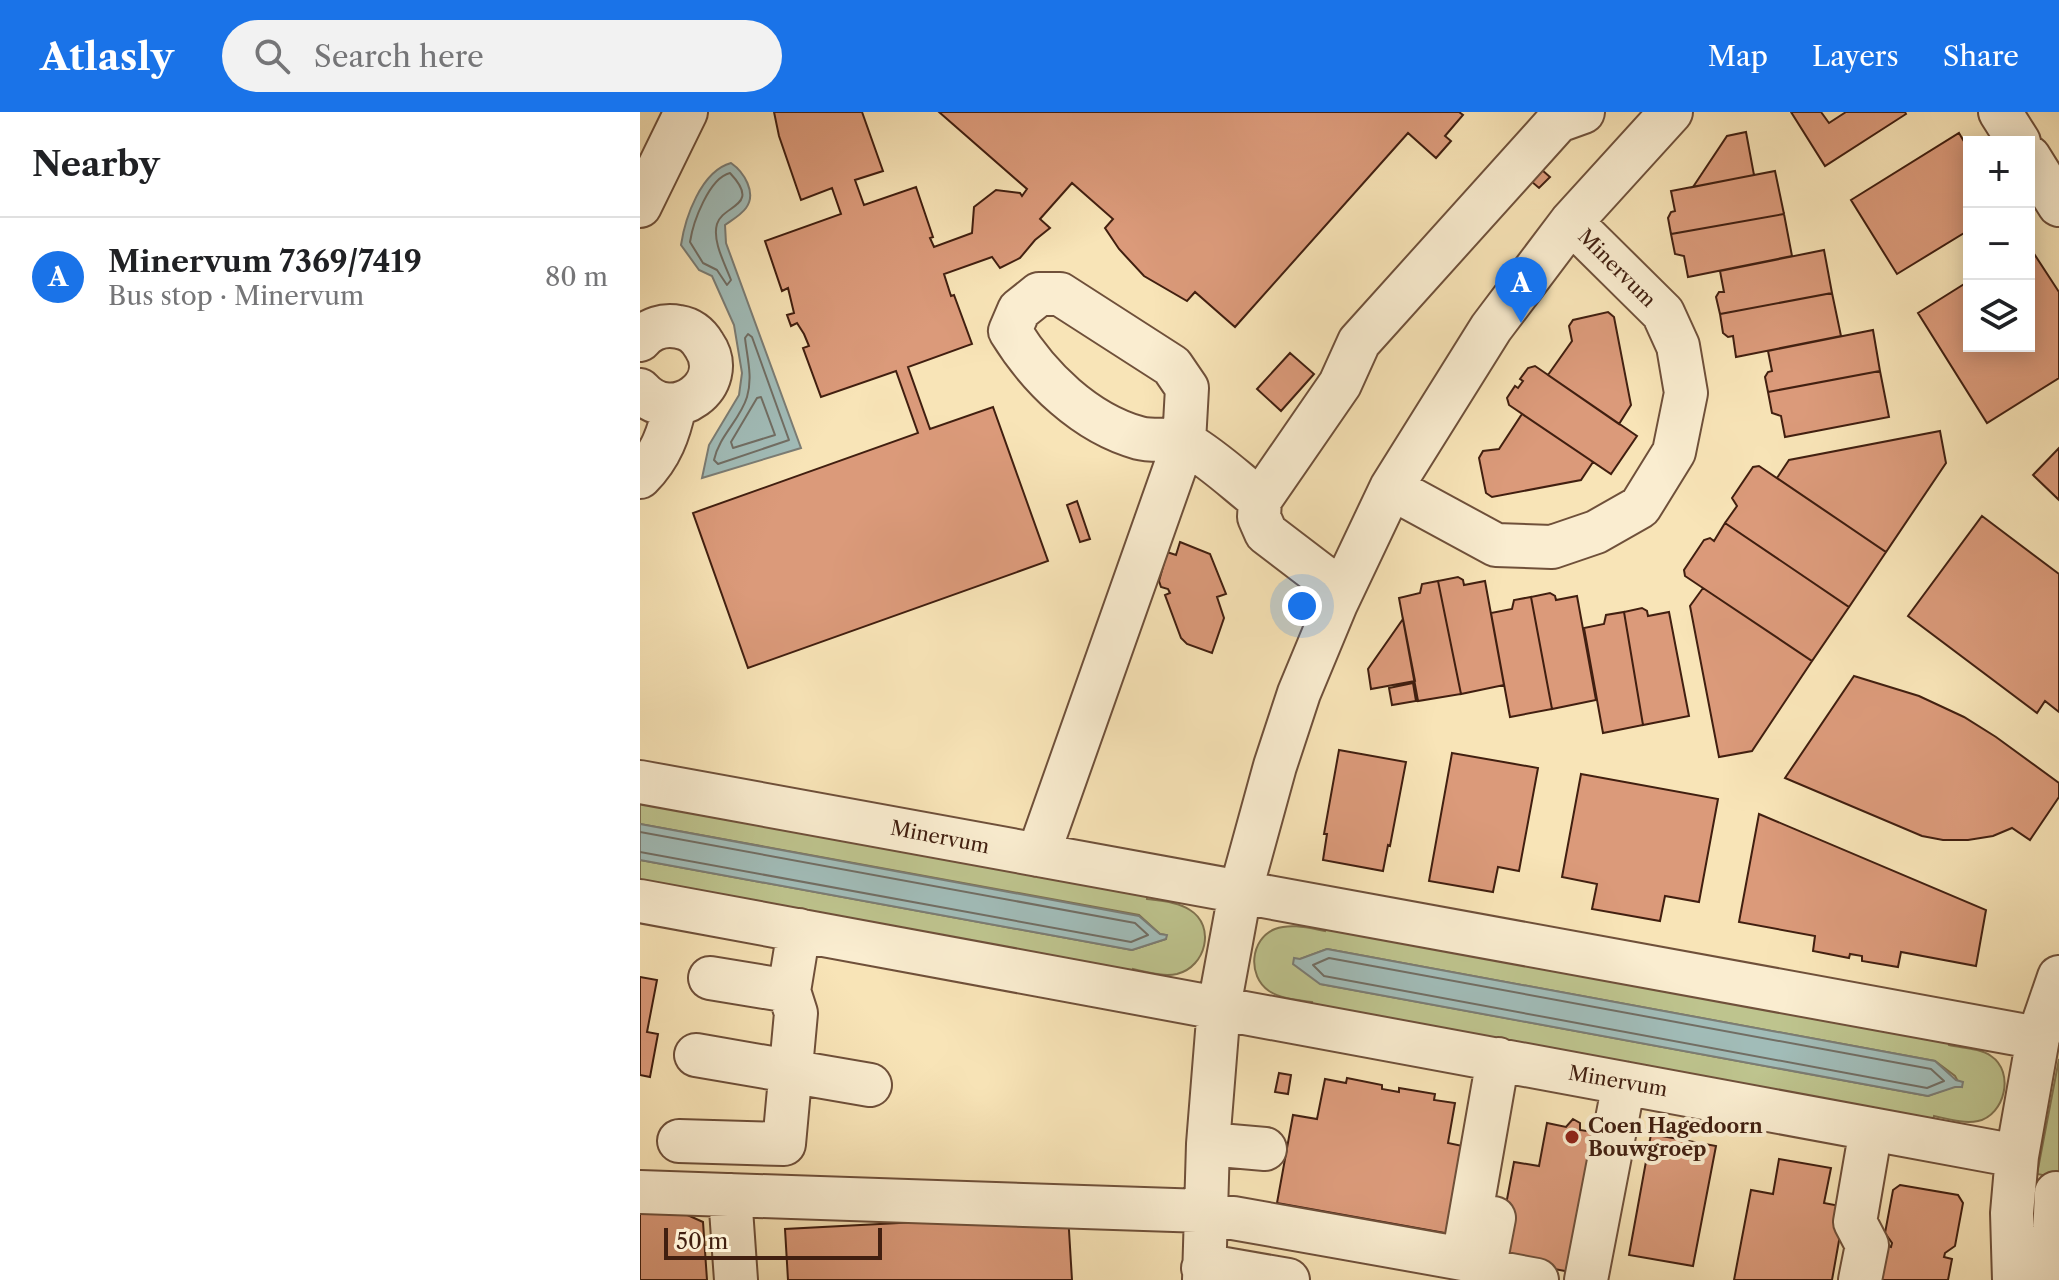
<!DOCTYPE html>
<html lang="en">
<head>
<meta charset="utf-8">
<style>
	:root { --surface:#fff; --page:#f2f2f2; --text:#202124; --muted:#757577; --line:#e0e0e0; --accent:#1a73e8 }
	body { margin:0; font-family:"Libre Caslon Text",serif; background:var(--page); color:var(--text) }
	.controls { position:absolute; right:24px; top:24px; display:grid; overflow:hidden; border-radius:0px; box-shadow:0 4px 20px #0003 }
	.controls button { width:72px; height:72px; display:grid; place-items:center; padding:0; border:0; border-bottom:2px solid var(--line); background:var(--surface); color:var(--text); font:40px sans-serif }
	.scale { position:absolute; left:24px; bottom:20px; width:218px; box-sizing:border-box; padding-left:8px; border:4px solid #411f10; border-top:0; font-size:22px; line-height:28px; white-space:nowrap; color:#411f10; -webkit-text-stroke:6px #faedd0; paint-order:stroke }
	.you { position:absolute; left:662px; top:494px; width:28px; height:28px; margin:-20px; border:6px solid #fff; border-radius:50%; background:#1a73e8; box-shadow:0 0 0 12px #1a73e833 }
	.badge { display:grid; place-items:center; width:52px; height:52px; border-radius:50%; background:var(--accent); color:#fff; font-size:26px; font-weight:700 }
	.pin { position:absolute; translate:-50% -66px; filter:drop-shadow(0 2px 4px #0008) }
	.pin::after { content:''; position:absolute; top:42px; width:28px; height:24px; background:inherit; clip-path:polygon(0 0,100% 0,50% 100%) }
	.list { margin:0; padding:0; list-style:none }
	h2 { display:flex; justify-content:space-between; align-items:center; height:104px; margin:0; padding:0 32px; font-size:34px }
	h2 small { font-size:26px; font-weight:400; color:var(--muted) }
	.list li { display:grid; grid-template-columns:52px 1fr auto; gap:24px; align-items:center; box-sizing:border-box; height:120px; padding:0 32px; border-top:2px solid var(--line) }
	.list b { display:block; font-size:30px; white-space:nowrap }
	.list p { margin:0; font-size:26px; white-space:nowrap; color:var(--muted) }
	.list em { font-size:26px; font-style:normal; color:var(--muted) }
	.icon { flex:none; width:44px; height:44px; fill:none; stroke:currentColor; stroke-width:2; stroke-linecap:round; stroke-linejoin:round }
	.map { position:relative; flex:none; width:1419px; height:1168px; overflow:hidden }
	header { display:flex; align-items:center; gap:48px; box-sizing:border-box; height:112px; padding:0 40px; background:var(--accent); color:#fff }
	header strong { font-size:38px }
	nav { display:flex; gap:44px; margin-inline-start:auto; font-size:28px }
	.search { width:560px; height:72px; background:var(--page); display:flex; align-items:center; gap:20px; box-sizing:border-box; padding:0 28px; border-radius:44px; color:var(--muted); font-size:30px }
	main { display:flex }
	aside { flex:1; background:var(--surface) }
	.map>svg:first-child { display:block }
	.green { fill:#bec48e; stroke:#80724f; stroke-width:2; fill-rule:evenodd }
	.water { fill:#a1bcb8; stroke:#7b7d75; stroke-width:2 }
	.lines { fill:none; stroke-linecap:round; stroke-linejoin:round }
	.shore { stroke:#716e64; stroke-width:2 }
	.building { fill:#db9a7a; stroke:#411f10; stroke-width:2 }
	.minor-casing { stroke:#6f503a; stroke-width:46 }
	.minor { stroke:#faedd0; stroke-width:42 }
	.poi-dot { fill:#8f2418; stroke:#faedd0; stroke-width:3 }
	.labels { text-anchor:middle; stroke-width:8; stroke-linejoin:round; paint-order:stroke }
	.street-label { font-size:20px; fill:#411f10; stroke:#faedd0 }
	.poi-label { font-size:20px; font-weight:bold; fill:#411f10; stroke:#faedd0; text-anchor:start }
</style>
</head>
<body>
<header>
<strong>Atlasly</strong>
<div class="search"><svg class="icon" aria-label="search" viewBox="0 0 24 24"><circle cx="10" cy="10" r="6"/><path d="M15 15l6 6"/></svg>Search here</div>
<nav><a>Map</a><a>Layers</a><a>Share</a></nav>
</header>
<main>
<aside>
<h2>Nearby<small></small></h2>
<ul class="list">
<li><span class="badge">A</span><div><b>Minervum 7369/7419</b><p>Bus stop · Minervum</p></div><em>80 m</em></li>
</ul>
</aside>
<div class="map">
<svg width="1419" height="1168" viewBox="0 0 1419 1168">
	<rect width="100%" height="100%" fill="#f8e4b7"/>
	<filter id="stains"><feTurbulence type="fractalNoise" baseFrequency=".0025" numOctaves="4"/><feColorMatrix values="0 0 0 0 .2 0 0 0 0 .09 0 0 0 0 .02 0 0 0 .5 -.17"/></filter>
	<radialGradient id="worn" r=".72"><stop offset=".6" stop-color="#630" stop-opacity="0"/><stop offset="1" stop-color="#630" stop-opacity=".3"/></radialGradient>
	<path class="green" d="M0,683L508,776L507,787C521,789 538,790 550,798C576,814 566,855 537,862C523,865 507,860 493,857L491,866L0,776V748L492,838L526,827V823L520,822L499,803L0,712Z
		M687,810L1310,924L1309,933C1322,936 1340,936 1351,944C1375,960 1365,1003 1338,1009C1324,1012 1308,1007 1294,1004L1292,1013L670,900L672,890C658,888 641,887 629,879C607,864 610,827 635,817C651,811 669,816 685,819ZM687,837L1295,949L1315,964L1321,975L1315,974L1288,984L681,872L658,853L660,847Z
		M1419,947V1066L1397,1062Z"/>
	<path class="water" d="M91,51C104,60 117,81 106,96C101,103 92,108 85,113L86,131L161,336L62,366L69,333L99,283L102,261L94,213L72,164L59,158L41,133C45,106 61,59 91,51Z
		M0,712L499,804L520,822L527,823L526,827L492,838L0,748Z
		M687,837L1295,949L1316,968L1323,970L1322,975H1315L1288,984L680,872L653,852L654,846L660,847Z"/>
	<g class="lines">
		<path class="shore" d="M90,61C122,95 83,92 77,112C72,129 85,152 91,168L87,173L77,158L63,151L50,130C53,110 69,66 90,61Z
			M108,222L112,225L149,328L78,352L74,348C79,324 100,308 107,285C113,265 107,245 105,226Z
			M121,285L135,323L93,336L91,330L117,286Z
			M0,720L495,811L508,823L491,830L0,740
			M689,846L1291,957L1304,969L1287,976L684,864L673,853Z"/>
	</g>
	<path class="building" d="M134,0H222L243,59L215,68L224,93L276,75L293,125L290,126L294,135L332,121L334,95L356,78L380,81L382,84L387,77L299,0H819L823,3L805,24L811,29L796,46L768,21L595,215L555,180L547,189L504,164L479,137L465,116L473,107L432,71L400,107L410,116L395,128L380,146L360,156L352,145L304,162L311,184L314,183L332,232L268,255L290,317L353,295L408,449L108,556L53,401L278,321L256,259L181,285L163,236L169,234L164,222L157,211L151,214L147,203L154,201L148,176L142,179L125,129L201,102L192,76L161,88L139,24Z
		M1151,0H1181L1189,11L1206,0H1265L1266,2L1185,54Z
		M1106,20L1114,63L1053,75L1087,24Z
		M1319,21L1329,38V118L1257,162L1211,88Z
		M894,51L910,65L899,76L884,63Z
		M1135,59L1144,102L1031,122L1028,106L1031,100L1035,99L1031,79Z
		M1144,102L1152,144L1048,165L1044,144L1035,142L1031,122Z
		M1389,134L1419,180V266L1347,311L1278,201L1329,169V234H1389Z
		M1184,138L1192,181L1080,202L1076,185L1079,180H1084L1080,159Z
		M1192,181L1201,224L1096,245L1093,224L1088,225L1083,221L1080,202Z
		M968,200L974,205L991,293L979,312L908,263L932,229L929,214L933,208Z
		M1233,218L1240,259L1128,280L1125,265L1128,260L1132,259L1128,239Z
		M650,241L674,262L641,299L617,277Z
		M895,254L997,324L971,362L869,293L867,286L875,274L878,276L883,269L880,267L888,256Z
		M1240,259L1249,305L1145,325L1141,304L1132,301L1128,280Z
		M882,302L953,350L941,368L852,385L846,381L839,346L843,339L859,337Z
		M1300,319L1306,351L1246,440L1137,366L1149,348Z
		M1419,336V388L1393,363Z
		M1119,354L1246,440L1209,495L1085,411L1097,394L1092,386L1113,355Z
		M437,389L450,427L440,430L427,393Z
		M1342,404L1419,462V600L1405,589L1397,601L1268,504Z
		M1085,411L1209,495L1172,549L1045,464L1044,458L1064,428L1070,426L1074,429Z
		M540,430L570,442L586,482L577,485L584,506L572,541L547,532L541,526L525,483L530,481L528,477L521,475L519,469L527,440L536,443Z
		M818,465L823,468L824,473L845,469L864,573L821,582L798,469Z
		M798,469L821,582L778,589L759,486L780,481L782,472Z
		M1063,476L1172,549L1112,639L1079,645L1050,494Z
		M910,481L915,484L916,488L937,484L956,588L912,597L891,485Z
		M891,485L912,597L870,605L851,501L872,497L874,488Z
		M1002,496L1007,499L1008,504L1029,500L1049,604L1003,613L984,500Z
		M984,500L1003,613L963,621L944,516L964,512L966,503Z
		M763,507L775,569L731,577L728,557Z
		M1214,564L1279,584L1324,605L1356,625L1419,671V685L1390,728L1372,716L1353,724L1328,728H1303L1282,724L1145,666Z
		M773,571L776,589L752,593L749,576Z
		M699,638L766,650L750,734L748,733L743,759L683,748L687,722H684Z
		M812,641L898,656L879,759L858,755L853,780L789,769Z
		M941,662L1078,687L1059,790L1025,784L1020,809L952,797L957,772L922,765Z
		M1119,702L1346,798L1336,854L1261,840L1258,855L1222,849V844L1210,842L1209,846L1173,839L1175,824L1099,810Z
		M0,865L17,868L7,920L18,922L10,965L0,963Z
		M639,961L651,963L648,982L635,980Z
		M707,966L742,973V977L759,980V976L795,982L794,988L815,991L808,1031L832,1036L816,1123L637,1091L653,1003L677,1007L685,967L706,971Z
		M933,1007L940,1011V1018L959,1021L941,1162L856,1146L874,1050L899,1054L907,1011L926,1015Z
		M1011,1022L1076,1034L1053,1154L989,1143Z
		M1139,1047L1191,1056L1184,1091L1205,1095L1192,1168H1094L1111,1078L1133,1082Z
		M1260,1073L1318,1083L1323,1091L1315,1134L1305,1141L1304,1145L1312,1147L1308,1168H1236L1243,1133L1251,1135L1252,1131L1245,1121L1253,1078Z
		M0,1091L23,1092L63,1110L67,1168H0Z
		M428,1102L432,1168H148L145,1117Z"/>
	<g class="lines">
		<defs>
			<path id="minor" d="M1360,0L1379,30
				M1389,45L1419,93
				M0,94L46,0
				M0,228C10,216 24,212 39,215C51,217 58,223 64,233C91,272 33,316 0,278
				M0,365C21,344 29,321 35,293
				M751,376L856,433L912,435L956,420L1000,395L1034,340L1046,281L1038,234L1023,201L931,110
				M702,479L626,421L619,405L620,388L700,272L719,230L918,9L943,0
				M0,670L1398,926
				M398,743L544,330L547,276L532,254L420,182H399L379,198L370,219C399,266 445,311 499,326C514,330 535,325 547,332C573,347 597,370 620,388
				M0,789L1377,1044
				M70,866L149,879
				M56,943L230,973
				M39,1029L144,1032L156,901L149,879L159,818
				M568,1032L625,1037
				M0,1080L564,1099
				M90,1083L96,1168
				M564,1105L593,1106L823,1147L858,947
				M854,1106L844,1158L897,1168
				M563,1156H579L648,1168
				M564,1168L568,1032L579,895L600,781L635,654L659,581L696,492L751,376L851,216L931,110L1031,0
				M946,1168L984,971
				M1220,1168L1227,1133L1215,1110L1231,1017
				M1374,1168L1372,1101L1377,1044L1398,926L1419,865
				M1412,1168L1416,1081"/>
		</defs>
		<use href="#minor" class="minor-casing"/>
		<use href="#minor" class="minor"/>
	</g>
	<circle class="poi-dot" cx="932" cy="1025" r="8"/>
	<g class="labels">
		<g class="street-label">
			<text transform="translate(977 156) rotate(45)" y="7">Minervum</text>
			<text transform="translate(300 725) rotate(11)" y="7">Minervum</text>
			<text transform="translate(978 969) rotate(10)" y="7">Minervum</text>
		</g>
		<g class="poi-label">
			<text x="948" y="1021">Coen Hagedoorn<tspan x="948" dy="23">Bouwgroep</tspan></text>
		</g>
	</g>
	<rect width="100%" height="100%" filter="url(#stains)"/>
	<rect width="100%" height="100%" fill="url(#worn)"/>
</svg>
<div class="controls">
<button>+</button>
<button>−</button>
<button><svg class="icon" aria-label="layers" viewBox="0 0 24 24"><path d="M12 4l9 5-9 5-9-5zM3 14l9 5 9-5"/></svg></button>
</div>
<div class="scale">50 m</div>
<div class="you"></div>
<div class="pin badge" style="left:881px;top:211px">A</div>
</div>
</main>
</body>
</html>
